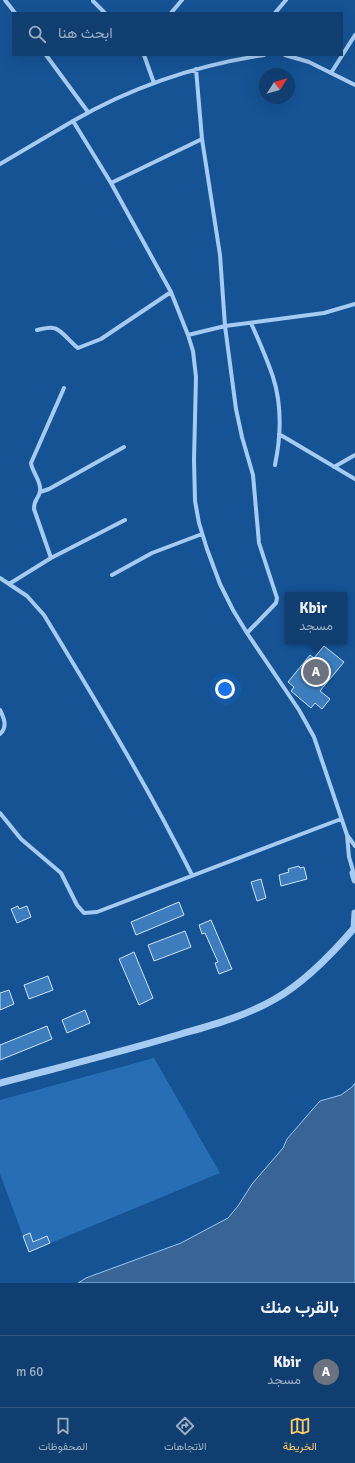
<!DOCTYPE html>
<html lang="ar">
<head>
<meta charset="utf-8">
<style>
	:root { --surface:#103e70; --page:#1e4978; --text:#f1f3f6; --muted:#9caec3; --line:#305783; --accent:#ffcb66 }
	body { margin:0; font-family:Signika,Vazirmatn,sans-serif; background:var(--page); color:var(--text); direction:rtl }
	.compass { position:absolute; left:259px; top:68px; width:36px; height:36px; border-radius:50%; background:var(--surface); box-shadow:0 4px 16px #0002; rotate:54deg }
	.you { position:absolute; left:225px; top:689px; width:14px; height:14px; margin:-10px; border:3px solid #fff; border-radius:50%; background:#1a73e8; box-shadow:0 0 0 6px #1a73e833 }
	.badge { display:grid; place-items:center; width:26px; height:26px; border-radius:50%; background:var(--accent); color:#fff; font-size:13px; font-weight:700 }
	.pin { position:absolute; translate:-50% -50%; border:2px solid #fff; box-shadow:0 1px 4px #0006 }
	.popup { position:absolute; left:285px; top:592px; width:62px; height:52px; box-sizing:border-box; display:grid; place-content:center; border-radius:0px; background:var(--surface); filter:drop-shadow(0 1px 3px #0005); font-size:13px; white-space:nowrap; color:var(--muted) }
	.popup b { font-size:15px; color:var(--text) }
	.popup::after { content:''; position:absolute; left:50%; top:100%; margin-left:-8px; border:8px solid transparent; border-top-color:var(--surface) }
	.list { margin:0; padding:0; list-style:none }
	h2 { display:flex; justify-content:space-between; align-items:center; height:52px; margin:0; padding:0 16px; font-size:17px }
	h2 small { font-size:13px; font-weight:400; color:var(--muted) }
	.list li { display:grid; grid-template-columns:26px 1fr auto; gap:12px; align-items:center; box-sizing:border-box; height:72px; padding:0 16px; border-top:1px solid var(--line) }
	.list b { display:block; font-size:15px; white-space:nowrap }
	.list p { margin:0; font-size:13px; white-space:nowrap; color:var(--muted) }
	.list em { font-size:13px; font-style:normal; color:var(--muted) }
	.icon { flex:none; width:22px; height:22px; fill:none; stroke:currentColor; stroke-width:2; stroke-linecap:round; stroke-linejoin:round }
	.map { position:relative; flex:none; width:355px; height:1283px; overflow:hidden; direction:ltr }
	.search { position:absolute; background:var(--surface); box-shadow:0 4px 16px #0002; left:12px; right:12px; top:12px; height:44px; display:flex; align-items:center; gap:10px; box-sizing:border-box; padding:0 14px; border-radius:0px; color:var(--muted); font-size:15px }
	.sheet { height:124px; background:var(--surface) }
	nav { display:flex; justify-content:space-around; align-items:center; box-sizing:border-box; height:56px; border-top:1px solid var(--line); background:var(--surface); font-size:11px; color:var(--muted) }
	nav a { display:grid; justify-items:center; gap:2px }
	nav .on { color:var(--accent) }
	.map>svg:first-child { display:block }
	.green { fill:#286eb4 }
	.water { fill:#386595; stroke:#97c7f4 }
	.building { fill:#3d7dbd; stroke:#cce4fc }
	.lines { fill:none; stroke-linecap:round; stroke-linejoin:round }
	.minor { stroke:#a5cbf2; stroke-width:4 }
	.tertiary { stroke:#a5cbf2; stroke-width:7 }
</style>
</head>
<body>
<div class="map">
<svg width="355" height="1283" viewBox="0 0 355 1283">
	<rect width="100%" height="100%" fill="#155395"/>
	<path class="green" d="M154,1058L220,1173L29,1252L0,1174V1100Z"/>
	<path class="water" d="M355,1083V1283H78L86,1278L181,1243L228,1218L238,1206L252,1184L283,1148L287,1139L312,1110L320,1101L341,1095L352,1087Z"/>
	<path class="building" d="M324,646L344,662L320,691L330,699L322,709L315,703L311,708L291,691L294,687L288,682L310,655L314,658Z
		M299,866L300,868L304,867L307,879L281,886L279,875L289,872L288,869Z
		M261,879L266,898L257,901L251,882Z
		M179,902L184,915L136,935L131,922Z
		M18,906L19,909L27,906L31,917L17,923L11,909Z
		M211,920L232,969L219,974L215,963L218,962L205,933L202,934L199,925Z
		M185,931L191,947L154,961L148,945Z
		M134,952L153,998L139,1005L119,959Z
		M48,976L53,990L29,999L24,985Z
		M9,990L14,1004L0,1010V993Z
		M85,1010L90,1023L67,1033L62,1020Z
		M47,1026L52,1039L0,1060V1045Z
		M30,1233L33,1242L47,1236L50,1243L29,1252L23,1236Z"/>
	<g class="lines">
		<path class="minor" d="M5,0L15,13
			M93,1L105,13
			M171,13L182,0
			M275,13L286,0
			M46,55L88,112
			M144,55L154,83
			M264,55C197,65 132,87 73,121L111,183L171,292L188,335L193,351L196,377L194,460L195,501L199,523L207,549L220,584L233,610L247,633L299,710L314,737L347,835L349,857L354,874
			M285,55L309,62L355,85
			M331,73L355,35
			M0,164L73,121
			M111,183L202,139L196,69
			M251,323C259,341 267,359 273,377C282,405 281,436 275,465
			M37,330C42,329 48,327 53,328C60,328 71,343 78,348L101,339L171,292
			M188,335L225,326L220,255L202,139
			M279,434L355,479
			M334,467L355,455
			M40,492L49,489L124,447
			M51,558L34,509C34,498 39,499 40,491C42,482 32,472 31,463L64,388
			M112,575L152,553L202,534
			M0,578L27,596L44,615C96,701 147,785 192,875
			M9,584L51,558L125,520
			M247,633L276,603L277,598L259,543L253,475L242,437L236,409L225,326L324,313L355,304
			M0,710C4,718 8,727 0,734
			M0,813L21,839L61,873L77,905L84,913L97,912L341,819
			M347,835L355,846"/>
		<path class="tertiary" d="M353,873L355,880
			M354,928L355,913
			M0,1083C60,1067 121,1052 181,1034C212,1025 246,1016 275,999C305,982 332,954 355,927"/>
	</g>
</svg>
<svg class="compass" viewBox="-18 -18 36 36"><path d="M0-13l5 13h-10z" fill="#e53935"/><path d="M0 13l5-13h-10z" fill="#9caec3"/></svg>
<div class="you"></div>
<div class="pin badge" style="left:316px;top:672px;background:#6b7280">A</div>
<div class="popup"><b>Kbir</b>مسجد</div>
<div class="search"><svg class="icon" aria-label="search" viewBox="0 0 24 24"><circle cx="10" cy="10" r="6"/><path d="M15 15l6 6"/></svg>ابحث هنا</div>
</div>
<section class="sheet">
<h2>بالقرب منك<small></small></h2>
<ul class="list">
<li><span class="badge" style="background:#6b7280">A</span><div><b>Kbir</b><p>مسجد</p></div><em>60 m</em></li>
</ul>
</section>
<nav>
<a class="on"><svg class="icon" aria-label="map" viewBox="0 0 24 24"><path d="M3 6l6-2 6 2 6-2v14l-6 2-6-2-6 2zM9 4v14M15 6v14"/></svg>الخريطة</a>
<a><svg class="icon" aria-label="directions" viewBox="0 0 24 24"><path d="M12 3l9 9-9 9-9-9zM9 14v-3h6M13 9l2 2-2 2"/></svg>الاتجاهات</a>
<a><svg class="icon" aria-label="saved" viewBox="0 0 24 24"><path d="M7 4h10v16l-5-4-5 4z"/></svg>المحفوظات</a>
</nav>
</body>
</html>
